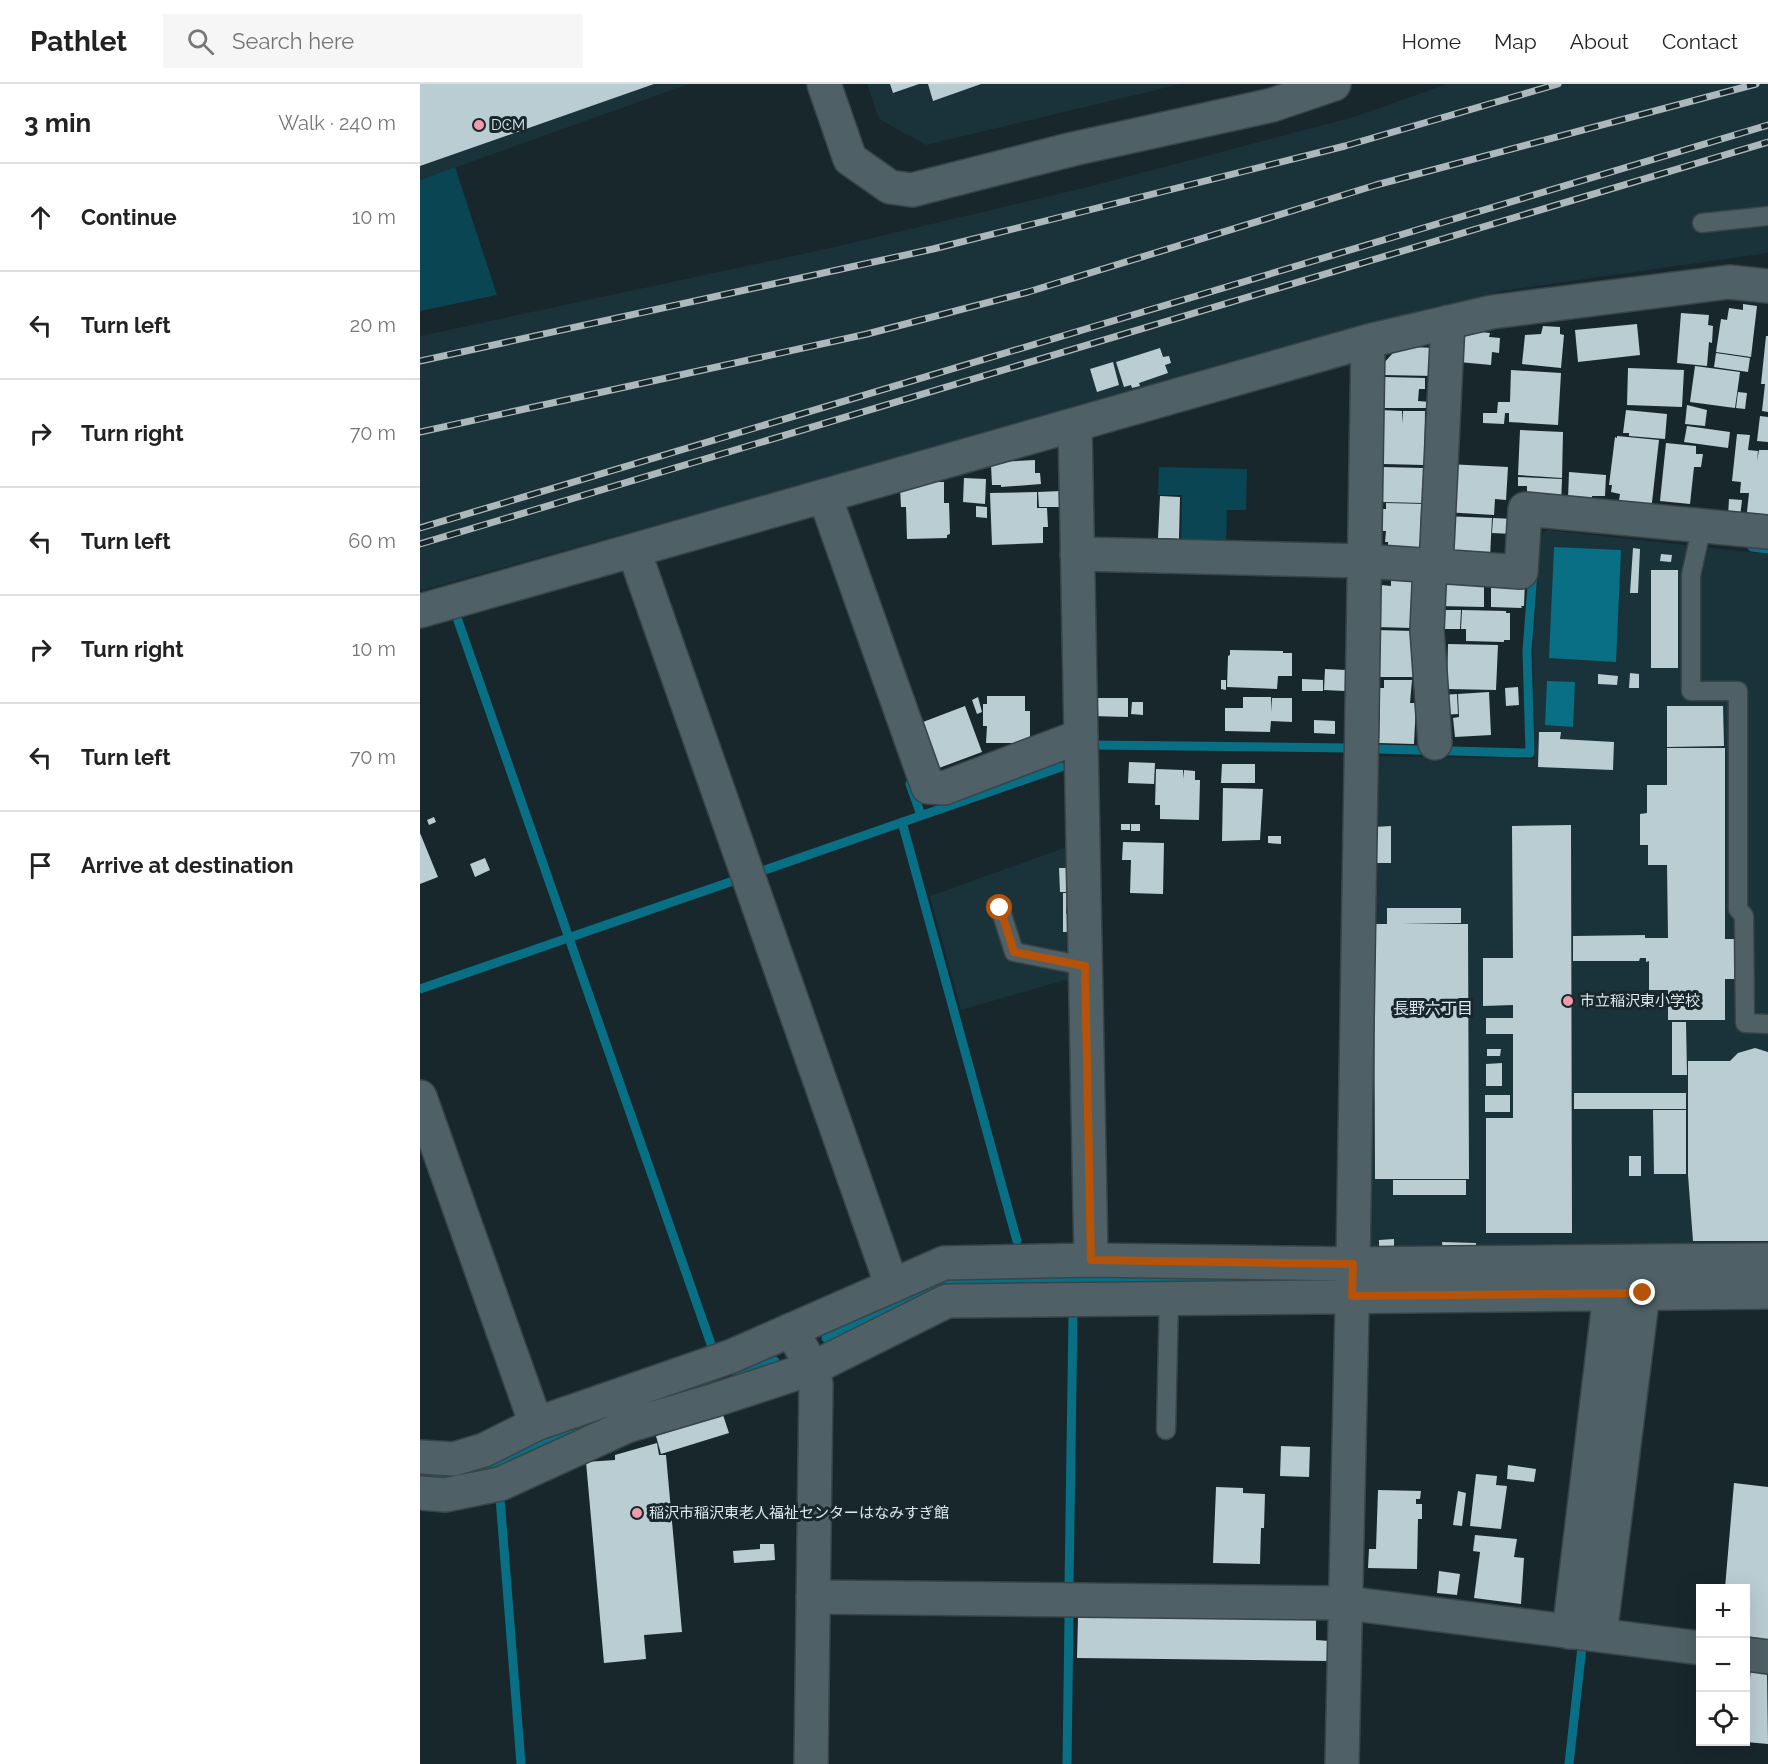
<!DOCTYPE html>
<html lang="en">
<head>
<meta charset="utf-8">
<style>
	:root { --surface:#fff; --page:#f6f6f6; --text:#222; --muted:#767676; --line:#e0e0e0 }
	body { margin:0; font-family:Raleway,"Noto Sans JP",sans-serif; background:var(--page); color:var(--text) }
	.controls { position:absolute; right:18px; bottom:18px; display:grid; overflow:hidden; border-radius:0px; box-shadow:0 6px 24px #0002 }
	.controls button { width:54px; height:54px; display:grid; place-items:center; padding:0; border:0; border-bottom:2px solid var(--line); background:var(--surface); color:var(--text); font:30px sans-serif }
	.stop { position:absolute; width:18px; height:18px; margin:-14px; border:4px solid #b45309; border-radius:50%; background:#fff }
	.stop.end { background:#b45309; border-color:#fff; box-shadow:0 2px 6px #0008 }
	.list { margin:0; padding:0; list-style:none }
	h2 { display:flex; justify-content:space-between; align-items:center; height:78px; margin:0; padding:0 24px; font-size:26px }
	h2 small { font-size:20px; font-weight:400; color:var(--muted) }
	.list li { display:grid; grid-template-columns:39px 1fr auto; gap:18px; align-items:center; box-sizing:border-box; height:108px; padding:0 24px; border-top:2px solid var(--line) }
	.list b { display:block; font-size:22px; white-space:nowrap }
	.list em { font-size:20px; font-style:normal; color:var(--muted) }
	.icon { flex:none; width:33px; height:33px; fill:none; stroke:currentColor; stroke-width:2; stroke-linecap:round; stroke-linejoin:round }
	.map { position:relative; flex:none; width:1348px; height:1680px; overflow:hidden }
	header { display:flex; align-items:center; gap:36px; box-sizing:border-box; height:84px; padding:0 30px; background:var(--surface); border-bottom:2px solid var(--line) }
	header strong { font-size:28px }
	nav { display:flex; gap:33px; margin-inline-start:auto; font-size:21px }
	.search { width:420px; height:54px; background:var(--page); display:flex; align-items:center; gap:15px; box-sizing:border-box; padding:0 21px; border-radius:0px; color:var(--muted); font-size:22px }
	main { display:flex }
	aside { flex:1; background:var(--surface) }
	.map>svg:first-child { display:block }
	.built { fill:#1a3239 }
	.green { fill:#094553 }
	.water { fill:#096f84 }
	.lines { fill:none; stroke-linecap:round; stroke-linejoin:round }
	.stream { stroke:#096f84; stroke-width:9 }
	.building { fill:#bacdd3 }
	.lane-casing { stroke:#384448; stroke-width:21 }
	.street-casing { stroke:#384448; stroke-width:36 }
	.secondary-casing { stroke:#384448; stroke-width:36 }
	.lane { stroke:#4f6166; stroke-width:18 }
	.street { stroke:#4f6166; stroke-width:33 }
	.secondary { stroke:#4f6166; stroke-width:33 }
	.rail-casing { stroke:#adb8bc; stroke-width:7 }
	.rail { stroke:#18272c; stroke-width:4.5; stroke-dasharray:14; stroke-linecap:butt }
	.route { stroke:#b45309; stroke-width:8 }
	.poi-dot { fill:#f39aaa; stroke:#18272c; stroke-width:2 }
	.labels { text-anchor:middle; stroke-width:6; stroke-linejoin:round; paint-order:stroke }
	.poi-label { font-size:15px; fill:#dee8eb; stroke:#18272c; text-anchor:start }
	.neighbourhood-label { font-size:16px; fill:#dee8eb; stroke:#18272c }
</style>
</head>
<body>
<header>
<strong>Pathlet</strong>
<div class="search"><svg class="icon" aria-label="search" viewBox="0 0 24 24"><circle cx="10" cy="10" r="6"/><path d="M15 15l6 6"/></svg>Search here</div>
<nav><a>Home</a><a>Map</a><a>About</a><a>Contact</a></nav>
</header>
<main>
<aside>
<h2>3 min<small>Walk · 240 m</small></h2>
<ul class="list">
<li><svg class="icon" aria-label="ahead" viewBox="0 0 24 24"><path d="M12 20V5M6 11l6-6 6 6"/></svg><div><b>Continue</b></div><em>10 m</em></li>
<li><svg class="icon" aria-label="left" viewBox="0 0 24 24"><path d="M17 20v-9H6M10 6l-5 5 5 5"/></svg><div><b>Turn left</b></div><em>20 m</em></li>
<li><svg class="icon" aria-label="right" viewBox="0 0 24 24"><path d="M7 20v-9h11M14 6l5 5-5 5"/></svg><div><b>Turn right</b></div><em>70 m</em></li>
<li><svg class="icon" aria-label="left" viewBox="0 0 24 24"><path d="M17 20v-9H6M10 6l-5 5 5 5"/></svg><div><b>Turn left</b></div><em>60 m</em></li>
<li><svg class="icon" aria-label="right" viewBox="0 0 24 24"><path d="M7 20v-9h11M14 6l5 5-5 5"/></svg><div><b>Turn right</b></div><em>10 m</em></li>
<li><svg class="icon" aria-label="left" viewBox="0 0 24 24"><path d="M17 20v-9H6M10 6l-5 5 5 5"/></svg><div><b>Turn left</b></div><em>70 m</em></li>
<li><svg class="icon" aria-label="arrive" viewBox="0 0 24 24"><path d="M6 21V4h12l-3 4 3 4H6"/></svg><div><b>Arrive at destination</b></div></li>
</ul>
</aside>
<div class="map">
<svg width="1348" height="1680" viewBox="0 0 1348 1680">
	<rect width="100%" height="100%" fill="#18272c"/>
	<path class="built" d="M0,0H269L0,96Z
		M447,0H761L506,61L459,35Z
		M1027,0H1348V169L1082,207L905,253L0,507V252L410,164L668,103L934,33Z
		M1127,446L1348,470V1167L954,1168L945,1158L953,672L1115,675L1113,562L1120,452Z
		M647,763L653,903L645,896L541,926L510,812Z"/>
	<path class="green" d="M35,83L77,211L0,227V96Z
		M739,383L827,385L826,426H807L806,464H761L762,411H738Z"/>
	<path class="water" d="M1134,463L1201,466L1196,578L1129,574Z
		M1127,597L1155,598L1153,643L1125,641Z"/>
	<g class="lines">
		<path class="stream" d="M1332,463L1348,465
			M35,528L292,1263
			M673,661L928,664
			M958,665L1110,669L1107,567L1113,488
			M490,700L501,731
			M482,738L597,1157
			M342,787L641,683
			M0,905L313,797
			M406,1254L522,1200L865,1195
			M317,1293L355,1277
			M233,1316L272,1306
			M0,1391L26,1393L60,1388L130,1354L175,1336
			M80,1414L101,1680
			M649,1502L653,1230
			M647,1680L649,1533
			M1149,1680L1162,1563"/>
	</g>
	<path class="building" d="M0,0H234L0,82Z
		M470,0H499L473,9Z
		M508,0H561L513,17Z
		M1323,220L1337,222L1331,273L1296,268L1301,235L1307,236L1309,224L1323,226Z
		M1261,229L1289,231L1288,241L1293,242L1292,259L1289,258L1287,282L1257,279Z
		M1217,240L1220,271L1158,278L1155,246Z
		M1123,242L1140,243V250L1144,251L1141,284L1102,280L1105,251L1121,250Z
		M1042,246L1070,249L1069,253L1080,254L1079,269L1072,268L1071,281L1039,278Z
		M1346,252H1348V328L1342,327L1345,300H1341Z
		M992,263L1015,264V292L963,291V280L973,269Z
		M740,264L743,273L749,272L751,279L745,281L748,289L719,299L720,302L712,304L711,301L704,303L696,278Z
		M1296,269L1330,274L1328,288L1294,283Z
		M693,278L699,301L677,308L670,285Z
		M1275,282L1320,288L1315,324L1270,318Z
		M1208,284L1264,286L1262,323L1207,321Z
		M1091,286L1141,289L1138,341L1089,338V329H1085L1084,340L1063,339V329H1077L1078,318H1090Z
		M965,293L1005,294V305H999L998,317L1010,318V324H964Z
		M1318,308L1327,309L1325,325L1316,324Z
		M1267,321L1287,326L1285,342L1265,340Z
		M961,326L982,327L983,340V327H1005L1004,381L963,380L964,339L963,347H960Z
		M1206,326L1247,330L1245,355L1209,352V349H1203Z
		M1340,332L1348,333V358L1337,357Z
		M1267,342L1310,348L1308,364L1264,358Z
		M1100,346L1143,348L1142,394L1098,391Z
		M1317,350L1330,351L1328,366L1338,367L1337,377L1339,366H1348V439L1326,437L1329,409H1320L1321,398L1312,397Z
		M1197,352L1239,356L1231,427L1198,423L1200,410L1191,408L1192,401H1189L1195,353L1197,354Z
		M1246,359L1276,362V370H1283L1281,383H1274L1270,420L1240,417Z
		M615,376V389H620L621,400L581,403V401H572L571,381H577V378Z
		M1027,380L1088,383L1086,416L1075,415L1074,431L1024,428Z
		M961,383L1005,384L1004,419L960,418Z
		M1149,388L1186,391L1185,412H1172V416L1148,415Z
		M1098,393L1142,395L1141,420L1107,418V402H1098Z
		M544,394L566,395L565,420L543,418Z
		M495,398H524V419H529L530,450L527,451V454L487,455L486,423H481L480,403Z
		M641,407V423H619L618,408Z
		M617,408V424H627L628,443H623V459L572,461L570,409Z
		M740,412L760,413L759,455L738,454Z
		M1309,415L1322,416L1320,433L1308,432Z
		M966,419L1007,420V425H1001L1000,464L968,463V458H965L966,447H961L962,425H966Z
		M556,422L567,423V434L556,433Z
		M1024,432L1072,434L1070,473L1022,470Z
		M1073,434L1094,435L1093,450L1072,449Z
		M1213,464L1220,465L1218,509H1210Z
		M1241,470L1252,471L1251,478L1240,477Z
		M1231,486H1258V584H1231Z
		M1015,490L1064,491V523L1018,522Z
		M971,495H996L992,544L956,543L961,501L971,502Z
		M1071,496L1105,497L1104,522H1101L1102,524L1071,523Z
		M1020,526H1041L1040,545H1019Z
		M1042,526L1086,527V529H1090V556H1084V558L1046,557V545H1041Z
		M956,546L994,547L996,593H955Z
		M1028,560L1078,561L1076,606L1027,605Z
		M810,566L863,567V569H872V592H858L857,605L807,603L808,572L810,571Z
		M905,585L926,586L925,607L904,606Z
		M1210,589L1219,590V604H1209Z
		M1178,590L1198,592L1197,601L1178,600Z
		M882,595L903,596V607H882Z
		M801,596H806V606L801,605Z
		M964,596H992L990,619H996L994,660L959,659L960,622H956L957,604H964Z
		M1098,603L1099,621L1086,622L1085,604Z
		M1069,608L1071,651L1035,653L1033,634L1039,633L1038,610Z
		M1037,610L1038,630L1021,631L1020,611Z
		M567,612H605V627H610V655H605V659H566L567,642H563V620H567Z
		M558,613L562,628L557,630L552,616Z
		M823,613H851V628L852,614H872V638L851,637L850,648L805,647V624H823Z
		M672,614H708V633L671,632Z
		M712,618H723V631L711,630Z
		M545,622L562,668L519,684V681L517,682L513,672H515L503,638Z
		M1247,622H1303L1304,662L1247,663Z
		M894,636L915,637V650L894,649Z
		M1119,648H1141L1140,655L1194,658L1193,686L1118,683Z
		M1247,664H1305V855H1316V895H1305V936H1248V906H1229V877L1226,878V874H1220L1219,877H1153V852L1225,851V854H1248L1247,781H1228V761H1220V730L1227,729V701H1247Z
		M709,678L735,679L734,700L708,699Z
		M802,680H835V699H801Z
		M736,685L763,686L764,695V686L775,687V696H780L779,736L740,735V721H735Z
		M803,704L843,705L840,756L802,757Z
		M14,733L16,738L9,741L7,736Z
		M701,740H710V746H701Z
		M711,740H720V747H711Z
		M1151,741L1152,1149H1066V1034H1093V950H1066V934H1093V921L1063,922V874H1093L1092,742Z
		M971,742V779H954V743Z
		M0,749L18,793L0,800Z
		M848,752H861V760L848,759Z
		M703,758L744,759L743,810L710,809L711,776H702Z
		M65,774L70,786L55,793L50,780Z
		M639,784H648V808H640Z
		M643,809H647L646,830H651V848H643Z
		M967,824H1041V839L980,840H1048L1049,1095H955L954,840H967Z
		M1252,938H1266L1267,991H1252Z
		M1335,964L1348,968V1157H1273L1268,1091V977H1310L1318,969Z
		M1067,965H1081L1080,972H1067Z
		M1082,979V1002H1066V980Z
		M1154,1009H1266V1025H1154Z
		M1065,1011H1090V1028H1065Z
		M1233,1026H1266V1090H1234Z
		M1209,1072H1221V1092H1209Z
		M973,1096H1046V1111H973Z
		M974,1155V1166H959V1156Z
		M1022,1158L1056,1159V1167H1023Z
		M303,1331L309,1349L241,1370L236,1352Z
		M237,1359L239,1371H246L262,1548L224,1551L226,1575L184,1579L166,1378L195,1376V1371Z
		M861,1362L890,1363L889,1393L860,1392Z
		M1088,1381L1116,1385L1114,1398L1087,1395Z
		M1056,1390L1077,1392L1076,1401L1087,1402L1081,1445L1050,1442Z
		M1314,1399L1348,1403V1556L1326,1554V1504H1305Z
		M796,1403L823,1404V1409L845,1410L844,1444H841L840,1480L793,1479Z
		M958,1406L1001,1407L1000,1415H996V1420H1002V1435H998L997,1485L948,1484L949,1465H956Z
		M1038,1407L1046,1409L1042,1442L1033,1441Z
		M1055,1451L1097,1455L1094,1473L1104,1474L1101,1520L1054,1514L1060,1468L1053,1467Z
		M340,1460H354L355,1476L314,1479L313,1467L340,1465Z
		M1019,1487L1040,1490L1037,1511L1017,1509Z
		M658,1533L896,1536V1556L909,1557L908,1577L657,1574Z
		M1331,1584L1347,1586L1348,1660L1326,1658V1634Z"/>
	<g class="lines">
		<defs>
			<path id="lane" d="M1282,139L1348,132
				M1282,442L1271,491V607H1318V825L1324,832L1325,939L1348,940
				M580,824L594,868L665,882
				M746,1346L749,1214"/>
			<path id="street" d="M655,341L671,1176
				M405,413L508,703L524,704L661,652
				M214,467L472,1202
				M657,470L944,477L1101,488L1105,425L1348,448
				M1010,481L1007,546L1015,659
				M1016,482L1028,238
				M0,527L948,257L1072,228L1309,198L1348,202
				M0,1013L116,1340
				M0,1373L34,1375L64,1366L116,1340L312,1272L524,1179L671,1176L933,1180L1348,1176
				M0,1409L25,1411L80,1400L207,1342L295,1316L393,1284L527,1217L1348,1208
				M393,1513L926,1519L1280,1564
				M1149,1548L1190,1210
				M1180,1551L1223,1209
				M1326,1570L1348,1573
				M922,1680L933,1180L948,257"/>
			<path id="secondary" d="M404,0L430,75L470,103L492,106L653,65L852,21L914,0
				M371,1246L393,1284L396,1300L391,1680"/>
		</defs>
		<use href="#lane" class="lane-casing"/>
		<use href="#street" class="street-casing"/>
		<use href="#secondary" class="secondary-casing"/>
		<use href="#lane" class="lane"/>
		<use href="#street" class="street"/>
		<use href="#secondary" class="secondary"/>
		<defs>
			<path id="rail" d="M0,277L513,165L925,62L1138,0
				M0,348L447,250L608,208L956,101L1336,0
				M0,444L1348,41
				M0,460L1348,58"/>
		</defs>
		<use href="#rail" class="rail-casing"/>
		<use href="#rail" class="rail"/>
	</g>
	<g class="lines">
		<path class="route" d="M580,824L594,868L665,882L671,1176L933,1180L932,1212L1223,1209"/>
	</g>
	<g class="poi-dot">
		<circle cx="59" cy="41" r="6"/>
		<circle cx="1148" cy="917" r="6"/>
		<circle cx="217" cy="1429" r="6"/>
	</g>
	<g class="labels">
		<g class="poi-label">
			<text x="71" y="46">DCM</text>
			<text x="1160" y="922">市立稲沢東小学校</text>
			<text x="229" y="1434">稲沢市稲沢東老人福祉センターはなみすぎ館</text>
		</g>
		<g class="neighbourhood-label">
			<text x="1013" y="930">長野六丁目</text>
		</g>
	</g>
</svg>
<div class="controls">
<button>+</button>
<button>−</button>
<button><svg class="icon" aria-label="locate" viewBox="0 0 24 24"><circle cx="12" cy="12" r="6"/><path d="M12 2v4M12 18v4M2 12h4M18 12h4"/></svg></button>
</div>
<div class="stop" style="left:580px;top:824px"></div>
<div class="stop end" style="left:1223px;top:1209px"></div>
</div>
</main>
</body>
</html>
